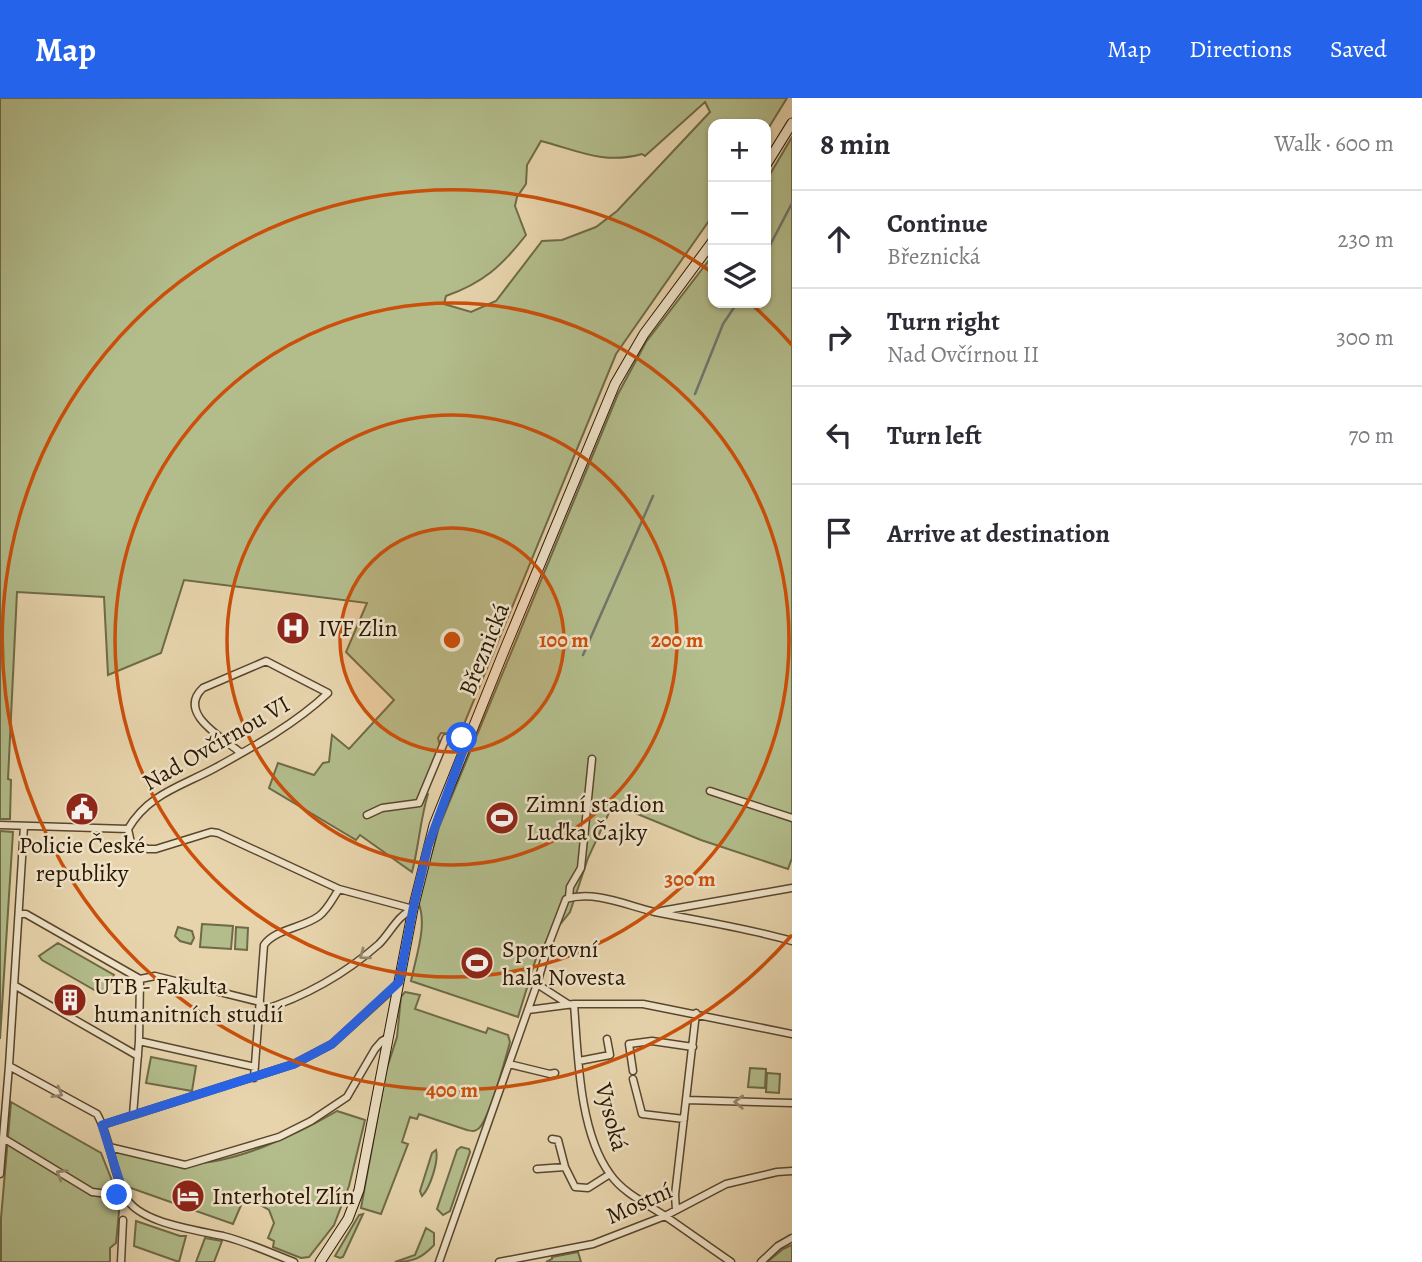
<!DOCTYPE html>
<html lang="en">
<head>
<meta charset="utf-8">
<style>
	:root { --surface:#fff; --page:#f2f2f3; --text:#2b2b33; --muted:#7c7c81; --line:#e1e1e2; --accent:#2563eb }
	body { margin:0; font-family:Alegreya,serif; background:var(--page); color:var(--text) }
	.controls { position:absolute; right:21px; top:21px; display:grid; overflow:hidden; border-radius:14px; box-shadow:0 2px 5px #0004 }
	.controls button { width:63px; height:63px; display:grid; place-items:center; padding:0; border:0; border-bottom:2px solid var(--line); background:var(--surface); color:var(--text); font:35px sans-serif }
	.stop { position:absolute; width:21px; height:21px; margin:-16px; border:5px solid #2563eb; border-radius:50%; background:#fff }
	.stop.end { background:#2563eb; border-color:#fff; box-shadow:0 2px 7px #0008 }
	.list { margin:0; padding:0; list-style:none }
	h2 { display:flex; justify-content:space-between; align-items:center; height:91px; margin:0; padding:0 28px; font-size:30px }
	h2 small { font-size:23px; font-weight:400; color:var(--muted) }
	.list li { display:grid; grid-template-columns:46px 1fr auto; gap:21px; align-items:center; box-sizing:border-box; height:98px; padding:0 28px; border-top:2px solid var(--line) }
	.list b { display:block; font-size:26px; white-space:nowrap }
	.list p { margin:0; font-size:23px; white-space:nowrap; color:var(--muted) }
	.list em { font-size:23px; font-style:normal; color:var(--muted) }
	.icon { flex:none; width:38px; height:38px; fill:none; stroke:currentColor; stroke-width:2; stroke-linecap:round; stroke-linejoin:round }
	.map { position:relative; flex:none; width:792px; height:1164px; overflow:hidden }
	header { display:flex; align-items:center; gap:42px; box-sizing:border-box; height:98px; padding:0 35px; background:var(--accent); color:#fff }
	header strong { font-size:33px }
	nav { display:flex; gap:38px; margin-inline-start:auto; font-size:24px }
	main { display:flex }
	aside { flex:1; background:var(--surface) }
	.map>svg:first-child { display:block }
	.green { fill:#b3bd8c; stroke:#6e6a47; stroke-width:2; fill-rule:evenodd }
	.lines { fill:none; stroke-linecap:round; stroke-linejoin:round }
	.stream { stroke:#6d766d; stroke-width:2.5 }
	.street-casing { stroke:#59462c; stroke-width:9 }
	.secondary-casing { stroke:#2a1702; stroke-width:11 }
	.street { stroke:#efe3c9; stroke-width:6 }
	.secondary { stroke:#efe3c9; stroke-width:9 }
	.oneway { stroke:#96876f }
	.route { stroke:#2563eb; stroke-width:9 }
	.ring { fill:none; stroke:#cc4f0a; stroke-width:3.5 }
	.labels { text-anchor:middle; stroke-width:5; stroke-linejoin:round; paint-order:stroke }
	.poi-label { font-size:24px; fill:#2a1702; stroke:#efe3c9; text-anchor:start }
	.street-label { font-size:24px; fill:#2a1702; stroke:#efe3c9 }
	.centre { fill:#cc4f0a; stroke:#efe3c9; stroke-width:3.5 }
	.ring-label { font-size:21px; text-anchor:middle; font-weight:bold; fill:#cc4f0a; stroke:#efe3c9; stroke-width:5; stroke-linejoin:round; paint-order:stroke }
</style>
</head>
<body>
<header>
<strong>Map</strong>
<nav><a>Map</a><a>Directions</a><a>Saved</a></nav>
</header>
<main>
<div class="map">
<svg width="792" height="1164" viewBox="0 0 792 1164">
	<rect width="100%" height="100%" fill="#e7d4ac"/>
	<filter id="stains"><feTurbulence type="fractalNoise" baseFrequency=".00286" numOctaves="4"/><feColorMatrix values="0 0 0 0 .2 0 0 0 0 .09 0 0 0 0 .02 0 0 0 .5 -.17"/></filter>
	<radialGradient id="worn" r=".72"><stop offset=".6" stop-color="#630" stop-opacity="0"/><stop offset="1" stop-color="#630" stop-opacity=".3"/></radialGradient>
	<path class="green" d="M0,0H787L766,34V26H713V117L616,256L460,636L441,635L438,640L440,647L423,692L428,696C420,722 419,748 412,774L360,737L356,742L269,690L278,665L314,677L323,665L329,664L332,637L349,651L394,602L346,554L367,505L184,482L161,555L108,577L104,499L17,494L8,681L11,682L10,721H0ZM705,4L710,14L617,113L596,129L562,142L542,143L496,203L471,214L444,206L446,198C483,185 502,168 526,137L515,108L517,99L526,86L527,67L541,43C577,52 603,67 642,56L645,58Z
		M792,39V760L788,771L701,742L613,706L588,760L570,814L538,854L518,919L411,883C416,858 428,826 418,804L439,729L618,296L646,244L713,157V205H766V83Z
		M0,733L13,734L0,941Z
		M202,826L233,828L231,851L200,849Z
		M178,829L192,833L194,840L191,846L180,843L175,838Z
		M236,829L248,830L247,852L235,851Z
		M58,845L114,877L103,897L42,862L39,858Z
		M405,894L420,897L415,911L486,935L488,930L508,937L510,944C506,959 488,1025 478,1031C474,1034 472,1033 467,1032L419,1016L417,1021L410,1019L402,1044L408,1046L381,1116L361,1110L386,973L397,939L401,899Z
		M151,959L196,968L192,993L146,985Z
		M750,970L766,971L765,990L748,989Z
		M767,975L780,976L779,995L766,994Z
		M11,1004L101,1055L120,1103L116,1145L110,1150V1164H1V1120Z
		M337,1013L365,1022L349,1088L334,1127L309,1159L301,1160L273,1149L274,1143L268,1140L274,1125L269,1112L245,1098L233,1126L125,1088L111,1047C135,1053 161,1063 185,1065C231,1068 298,1036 337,1013Z
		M461,1049L469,1051L470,1054L450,1113L443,1117L437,1111L457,1052Z
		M436,1052C439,1063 430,1090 422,1098L420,1093L432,1055Z
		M363,1116L343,1159L340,1160L335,1158L359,1117Z
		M136,1123L180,1138H186L179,1164L134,1148Z
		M426,1130L434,1135V1147C422,1160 413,1164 395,1164L415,1157Z
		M205,1140L222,1143L214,1164H196Z
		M792,1147V1164H767L783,1151Z
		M578,1154L581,1164H546L552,1161V1159Z"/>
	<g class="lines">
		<path class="stream" d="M766,155L792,105
			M695,296L723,226L737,205
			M583,557L653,398"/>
		<defs>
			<path id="street" d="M710,693L792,720
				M367,717L382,710L419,705L446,640L454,638L467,642
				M0,727L128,731
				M128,731C148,696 182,688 215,670C255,648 295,626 328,595L266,563L203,590C176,615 223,640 241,655
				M128,731L131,745L148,751H156L211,734L218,735L339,791L413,811
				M569,799L570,789L581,770L592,661
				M661,813L792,790
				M19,816H26L140,881L139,943L133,1017
				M140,881L155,878L260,904
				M537,886L568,906
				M14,887L138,958
				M574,906C578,957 579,1034 610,1076C623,1095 647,1106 665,1118C687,1133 709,1149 731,1164
				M528,912L574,906H643L792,936
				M260,913C304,899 344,877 379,846C391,834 397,818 413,811
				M139,943L255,969
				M579,963L610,957L607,941
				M509,966L550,976L555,975
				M9,968L97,1016C111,1041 112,1073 125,1098C138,1125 196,1132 223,1138C247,1144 271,1155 294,1164
				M633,973L629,946L652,943L693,949
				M254,980L264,847C275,831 303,830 319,818C328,811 333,800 339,791
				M633,981L642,1016L684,1021
				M687,1002L792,1005
				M102,1027L294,966L332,946L398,886
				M3,1040L92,1094L124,1098
				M552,1041L558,1042L565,1069L575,1089L588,1090L610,1076
				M109,1049L185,1067L279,1039L311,1023L347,999L375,951L382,943L389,939
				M537,1071L565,1069
				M0,1076L9,968L24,728
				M676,1112L675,1097L696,915
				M121,1164L123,1122
				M439,1164L537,886L548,848L566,801C595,792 628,808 655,814C701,823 747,830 792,843
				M499,1164L593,1146L665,1118L726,1086L777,1074L792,1073
				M761,1164L778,1148L792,1140"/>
			<path id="secondary" d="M766,67L792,25
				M320,1164L348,1121L359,1092L413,811L434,727L504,553L615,286L644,236L713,143"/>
		</defs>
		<use href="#street" class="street-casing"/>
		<use href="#secondary" class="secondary-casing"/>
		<use href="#street" class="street"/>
		<use href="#secondary" class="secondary"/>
	</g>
	<defs><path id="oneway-chevron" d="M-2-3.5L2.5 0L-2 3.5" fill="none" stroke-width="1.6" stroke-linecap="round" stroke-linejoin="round" transform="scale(1.75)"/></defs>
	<g class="oneway">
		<use href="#oneway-chevron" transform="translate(364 857) rotate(143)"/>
		<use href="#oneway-chevron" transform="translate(58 995) rotate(30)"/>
		<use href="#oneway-chevron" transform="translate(739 1004) rotate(-178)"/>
		<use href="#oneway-chevron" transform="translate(61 1076) rotate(-149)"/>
	</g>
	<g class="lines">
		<path class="route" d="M117,1097L124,1098L102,1027L294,966L332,946L399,884L413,811L428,748L467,642L462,640"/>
	</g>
	<circle cx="452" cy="542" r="112" fill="#cc4f0a" fill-opacity=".12"/>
	<g class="ring">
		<circle cx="452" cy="542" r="112"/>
		<circle cx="452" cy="542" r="225"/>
		<circle cx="452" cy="542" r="337"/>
		<path d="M792 837A450 450 0 1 1 710 173M750 205A450 450 0 0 1 792 247"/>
	</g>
	<defs>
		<symbol id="hospital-disc" viewBox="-11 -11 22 22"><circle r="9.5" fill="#8f2418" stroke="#efe3c9"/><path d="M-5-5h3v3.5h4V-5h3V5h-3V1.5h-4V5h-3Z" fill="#fff"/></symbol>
		<symbol id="civic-disc" viewBox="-11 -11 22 22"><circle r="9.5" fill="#8f2418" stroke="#efe3c9"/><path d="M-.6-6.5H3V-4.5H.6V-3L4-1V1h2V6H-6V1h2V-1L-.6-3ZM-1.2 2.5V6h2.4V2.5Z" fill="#fff"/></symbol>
		<symbol id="stadium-disc" viewBox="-11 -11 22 22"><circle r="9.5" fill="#8f2418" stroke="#efe3c9"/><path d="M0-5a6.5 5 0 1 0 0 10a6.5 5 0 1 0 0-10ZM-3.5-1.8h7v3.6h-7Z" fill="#fff"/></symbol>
		<symbol id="building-disc" viewBox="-11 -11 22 22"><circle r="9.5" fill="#8f2418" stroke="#efe3c9"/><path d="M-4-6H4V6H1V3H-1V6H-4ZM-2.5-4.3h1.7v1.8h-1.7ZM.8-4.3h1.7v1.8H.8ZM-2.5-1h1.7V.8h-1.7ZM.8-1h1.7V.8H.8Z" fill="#fff"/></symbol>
		<symbol id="hotel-disc" viewBox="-11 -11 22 22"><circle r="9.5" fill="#8f2418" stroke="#efe3c9"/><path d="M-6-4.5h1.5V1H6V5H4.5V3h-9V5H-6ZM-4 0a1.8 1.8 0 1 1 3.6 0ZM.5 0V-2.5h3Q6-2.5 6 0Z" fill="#fff"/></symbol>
	</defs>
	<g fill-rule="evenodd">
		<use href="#hospital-disc" x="274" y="511" width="38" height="38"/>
		<use href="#civic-disc" x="63" y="692" width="38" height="38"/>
		<use href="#stadium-disc" x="483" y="701" width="38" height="38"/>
		<use href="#stadium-disc" x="458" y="846" width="38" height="38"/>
		<use href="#building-disc" x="51" y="883" width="38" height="38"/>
		<use href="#hotel-disc" x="169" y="1079" width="38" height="38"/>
	</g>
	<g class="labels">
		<g class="poi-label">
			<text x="318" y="538">IVF Zlin</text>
			<text x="526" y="714">Zimní stadion<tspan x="526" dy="28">Luďka Čajky</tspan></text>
			<text x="82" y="755" text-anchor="middle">Policie České<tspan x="82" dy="28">republiky</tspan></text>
			<text x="502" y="859">Sportovní<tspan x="502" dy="28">hala Novesta</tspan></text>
			<text x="94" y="896">UTB - Fakulta<tspan x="94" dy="28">humanitních studií</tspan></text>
			<text x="212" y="1106">Interhotel Zlín</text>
		</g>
		<g class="street-label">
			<text transform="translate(484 551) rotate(-68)" y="8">Březnická</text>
			<text transform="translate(216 645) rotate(-30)" y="8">Nad Ovčírnou VI</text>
			<text transform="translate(612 1019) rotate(75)" y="8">Vysoká</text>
			<text transform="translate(639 1105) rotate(-24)" y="8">Mostní</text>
		</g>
	</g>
	<circle cx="452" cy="542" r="10" class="centre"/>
	<g class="ring-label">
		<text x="564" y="549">100 m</text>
		<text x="677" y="549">200 m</text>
		<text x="690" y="788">300 m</text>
		<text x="452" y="999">400 m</text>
	</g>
	<rect width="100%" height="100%" filter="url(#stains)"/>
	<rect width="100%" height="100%" fill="url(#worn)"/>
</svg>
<div class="controls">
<button>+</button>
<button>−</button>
<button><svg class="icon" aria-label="layers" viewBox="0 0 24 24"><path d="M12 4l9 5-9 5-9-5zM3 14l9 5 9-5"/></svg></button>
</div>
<div class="stop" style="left:462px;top:640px"></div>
<div class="stop end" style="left:117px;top:1097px"></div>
</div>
<aside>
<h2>8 min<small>Walk · 600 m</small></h2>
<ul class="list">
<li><svg class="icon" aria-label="ahead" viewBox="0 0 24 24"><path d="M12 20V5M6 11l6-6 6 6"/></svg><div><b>Continue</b><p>Březnická</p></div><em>230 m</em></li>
<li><svg class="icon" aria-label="right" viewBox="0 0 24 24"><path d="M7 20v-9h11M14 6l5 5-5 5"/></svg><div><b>Turn right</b><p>Nad Ovčírnou II</p></div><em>300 m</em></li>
<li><svg class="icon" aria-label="left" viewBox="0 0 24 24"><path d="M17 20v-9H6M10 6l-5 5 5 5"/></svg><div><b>Turn left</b></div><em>70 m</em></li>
<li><svg class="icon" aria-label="arrive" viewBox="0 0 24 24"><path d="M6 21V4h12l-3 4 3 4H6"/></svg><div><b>Arrive at destination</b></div></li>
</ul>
</aside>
</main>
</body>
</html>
